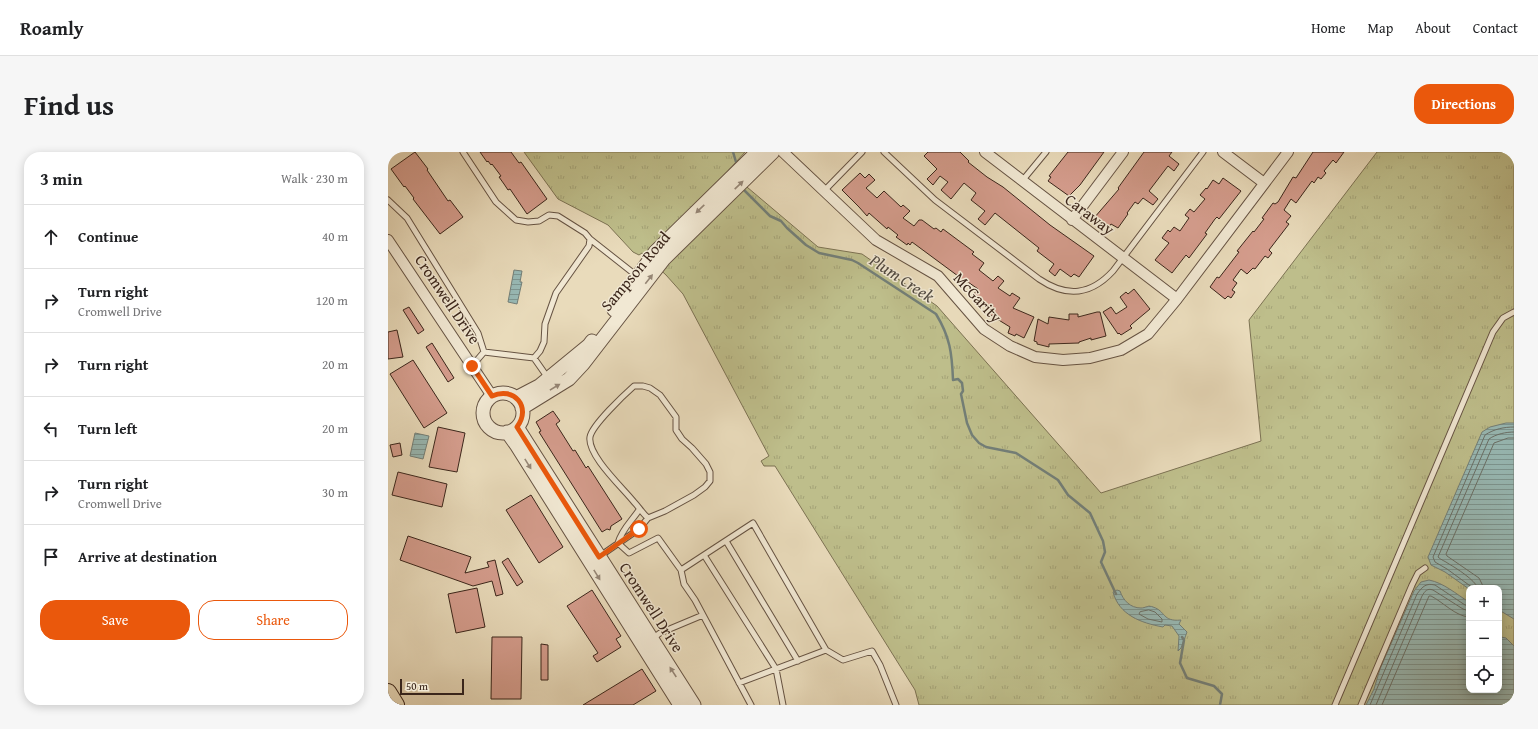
<!DOCTYPE html>
<html lang="en">
<head>
<meta charset="utf-8">
<style>
	:root { --surface:#fff; --page:#f6f6f6; --text:#202124; --muted:#757577; --line:#e0e0e0; --accent:#ea580c }
	body { margin:0; font-family:"Gentium Book Plus",serif; background:var(--page); color:var(--text) }
	.controls { position:absolute; right:12px; bottom:12px; display:grid; overflow:hidden; border-radius:8px; box-shadow:0 2px 10px #0003 }
	.controls button { width:36px; height:36px; display:grid; place-items:center; padding:0; border:0; border-bottom:1px solid var(--line); background:var(--surface); color:var(--text); font:20px sans-serif }
	.scale { position:absolute; left:12px; bottom:10px; width:64px; box-sizing:border-box; padding-left:4px; border:2px solid #3b261b; border-top:0; font-size:11px; line-height:14px; white-space:nowrap; color:#3b261b; -webkit-text-stroke:3px #f1e8d3; paint-order:stroke }
	.stop { position:absolute; width:12px; height:12px; margin:-9px; border:3px solid #ea580c; border-radius:50%; background:#fff }
	.stop.end { background:#ea580c; border-color:#fff; box-shadow:0 1px 4px #0008 }
	.list { margin:0; padding:0; list-style:none }
	h2 { display:flex; justify-content:space-between; align-items:center; height:52px; margin:0; padding:0 16px; font-size:17px }
	h2 small { font-size:13px; font-weight:400; color:var(--muted) }
	.list li { display:grid; grid-template-columns:26px 1fr auto; gap:12px; align-items:center; box-sizing:border-box; height:64px; padding:0 16px; border-top:1px solid var(--line) }
	.list b { display:block; font-size:15px; white-space:nowrap }
	.list p { margin:0; font-size:13px; white-space:nowrap; color:var(--muted) }
	.list em { font-size:13px; font-style:normal; color:var(--muted) }
	.actions { display:flex; gap:8px; padding:12px 16px }
	.actions a { flex:1; padding:9px 0; border:1px solid var(--accent); border-radius:16px; text-align:center; font-size:14px; color:var(--accent) }
	.actions .main { background:var(--accent); color:#fff }
	.icon { flex:none; width:22px; height:22px; fill:none; stroke:currentColor; stroke-width:2; stroke-linecap:round; stroke-linejoin:round }
	.map { position:relative; flex:none; width:1126px; height:553px; overflow:hidden; border-radius:16px }
	header { display:flex; align-items:center; gap:24px; box-sizing:border-box; height:56px; padding:0 20px; background:var(--surface); border-bottom:1px solid var(--line) }
	header strong { font-size:19px }
	nav { display:flex; gap:22px; margin-inline-start:auto; font-size:14px }
	.intro { display:flex; align-items:center; justify-content:space-between; box-sizing:border-box; height:96px; padding:0 24px }
	h1 { margin:0; font-size:28px }
	.button { padding:10px 18px; border-radius:16px; background:var(--accent); color:#fff; font-size:14px; font-weight:700 }
	main { display:flex; gap:24px; padding:0 24px }
	aside { flex:1; background:var(--surface); border-radius:16px; box-shadow:0 2px 10px #0003 }
	.map>svg:first-child { display:block }
	.grass { fill:url(#grass-tufts); stroke:#7c7253; fill-rule:evenodd }
	.water { fill:url(#water-rules); stroke:#737f78 }
	.lines { fill:none; stroke-linecap:round; stroke-linejoin:round }
	.shore { stroke:#6a7068; stroke-width:1 }
	.stream { stroke:#737f78; stroke-width:2.5 }
	.building { fill:#d49c8c; stroke:#3b261b }
	.service-casing { stroke:#665343; stroke-width:7 }
	.minor-casing { stroke:#665343; stroke-width:12 }
	.tertiary-casing { stroke:#665343; stroke-width:15 }
	.primary-casing { stroke:#3b261b; stroke-width:18 }
	.service { stroke:#f1e8d3; stroke-width:5 }
	.minor { stroke:#f1e8d3; stroke-width:10 }
	.tertiary { stroke:#f1e8d3; stroke-width:13 }
	.primary { stroke:#e9dbbb; stroke-width:16 }
	.oneway { fill:#968777 }
	.route { stroke:#ea580c; stroke-width:5 }
	.labels { text-anchor:middle; stroke-width:3; stroke-linejoin:round; paint-order:stroke }
	.street-label { font-size:16px; fill:#3b261b; stroke:#f1e8d3 }
	.water-label { font-size:17px; font-style:italic; fill:#524b42; stroke:#f1e8d3 }
</style>
</head>
<body>
<header>
<strong>Roamly</strong>
<nav><a>Home</a><a>Map</a><a>About</a><a>Contact</a></nav>
</header>
<div class="intro"><h1>Find us</h1><a class="button">Directions</a></div>
<main>
<aside>
<h2>3 min<small>Walk · 230 m</small></h2>
<ul class="list">
<li><svg class="icon" aria-label="ahead" viewBox="0 0 24 24"><path d="M12 20V5M6 11l6-6 6 6"/></svg><div><b>Continue</b></div><em>40 m</em></li>
<li><svg class="icon" aria-label="right" viewBox="0 0 24 24"><path d="M7 20v-9h11M14 6l5 5-5 5"/></svg><div><b>Turn right</b><p>Cromwell Drive</p></div><em>120 m</em></li>
<li><svg class="icon" aria-label="right" viewBox="0 0 24 24"><path d="M7 20v-9h11M14 6l5 5-5 5"/></svg><div><b>Turn right</b></div><em>20 m</em></li>
<li><svg class="icon" aria-label="left" viewBox="0 0 24 24"><path d="M17 20v-9H6M10 6l-5 5 5 5"/></svg><div><b>Turn left</b></div><em>20 m</em></li>
<li><svg class="icon" aria-label="right" viewBox="0 0 24 24"><path d="M7 20v-9h11M14 6l5 5-5 5"/></svg><div><b>Turn right</b><p>Cromwell Drive</p></div><em>30 m</em></li>
<li><svg class="icon" aria-label="arrive" viewBox="0 0 24 24"><path d="M6 21V4h12l-3 4 3 4H6"/></svg><div><b>Arrive at destination</b></div></li>
</ul>
<div class="actions"><a class="main">Save</a><a>Share</a></div>
</aside>
<div class="map">
<svg width="1126" height="553" viewBox="0 0 1126 553">
	<defs>
		<pattern id="grass-tufts" width="24" height="20" patternUnits="userSpaceOnUse"><rect width="24" height="20" fill="#bebe8b"/><path d="M3 7l-1-3M5 7V3M7 7l1-3M15 17l-1-3M17 17v-4M19 17l1-3" fill="none" stroke="#a4a377"/></pattern>
		<pattern id="water-rules" width="6" height="5" patternUnits="userSpaceOnUse"><rect width="6" height="5" fill="#98bab6"/><path d="M0 2.5h6" fill="none" stroke="#7d9793"/></pattern>
	</defs>
	<rect width="100%" height="100%" fill="#e9dbbb"/>
	<filter id="stains"><feTurbulence type="fractalNoise" baseFrequency=".005" numOctaves="4"/><feColorMatrix values="0 0 0 0 .2 0 0 0 0 .09 0 0 0 0 .02 0 0 0 .5 -.17"/></filter>
	<radialGradient id="worn" r=".72"><stop offset=".6" stop-color="#630" stop-opacity="0"/><stop offset="1" stop-color="#630" stop-opacity=".3"/></radialGradient>
	<path class="grass" d="M136,0H357L340,19L430,95L474,102L549,154L713,341L873,289L861,168L989,0H1126V553H531L527,538L387,314H376L373,309L381,304L295,142L278,123L254,101L251,103L245,100L220,73L170,47ZM1081,436H1111V538H1081Z"/>
	<path class="water" d="M126,118L134,119L132,130H134L129,152L120,150Z
		M1118,271H1126V467L1111,458V436L1081,437L1057,420L1043,413L1040,405L1094,280L1102,275Z
		M27,281L41,284L35,307L22,304Z
		M1041,428C1056,431 1068,442 1081,450V538H1111V478L1113,481V485L1118,486L1126,494V553H978L986,537L992,517L1026,439L1033,430Z
		M729,438L732,439C735,448 742,456 753,456C757,456 761,453 765,455C778,459 774,470 793,468L791,472L799,480L793,496L790,499L791,484L784,474L777,473L775,475C753,471 731,463 725,440Z"/>
	<g class="lines">
		<path class="shore" d="M1085,436L1059,417L1047,410L1045,405L1097,283C1106,277 1116,275 1126,275
			M1090,436C1087,428 1068,416 1061,412C1057,409 1053,408 1050,405L1101,287C1108,282 1118,280 1126,280
			M1096,436L1091,426L1059,404L1058,402L1106,291L1120,286H1126
			M761,458L767,460L774,467V470L760,467L751,462L752,460Z
			M982,553L1029,442C1035,434 1038,431 1047,433L1077,453H1081
			M988,553L1034,444C1037,439 1039,436 1045,438L1075,457L1081,459
			M994,553L1041,444H1043C1055,450 1067,464 1081,465"/>
		<path class="stream" d="M345,0L348,10
			M356,38L382,64L393,69L399,76L418,93L431,101L464,108L470,111L548,162C562,185 564,201 565,228L570,227L574,231L575,239L573,242L579,271L584,283L591,291L598,295L628,301L670,328L680,343L702,361L715,389L717,400L713,410L728,442
			M794,485L796,488L792,511L799,526L826,534L834,542L832,553"/>
	</g>
	<path class="building" d="M27,0L40,17L39,18L60,49L62,48L75,65L52,82L25,47L26,46L17,34L16,35L3,17Z
		M92,0H123L131,11L133,10L159,47L139,62L122,37L120,38L116,32L111,25L113,24L104,12L103,13L100,9L99,10Z
		M540,0H572L581,9L580,10L599,25L615,35L662,73L706,104L691,125L686,122L683,125L672,117L667,124L661,119L666,112L649,99L651,96L607,61L597,73L590,67L597,59L583,48L588,41L576,31L563,47L553,38L560,30L552,24L545,33L539,27L549,17L536,4Z
		M680,0H716L692,33L681,44L660,29L663,25L661,24Z
		M756,0H784L781,4L791,12L786,19L780,14L761,39L770,47L765,53L755,46L750,52L747,50L739,61L740,62L730,76L723,72L720,76L706,66L731,37L730,36Z
		M925,0H956L948,11L945,8L936,19L938,21L933,27L930,25L926,31L924,29L908,51L903,47L896,58L903,64L898,70L901,72L881,98L884,101L880,106L877,104L867,117L865,116L859,122L853,117L845,128L849,131L844,138L847,140L843,146L840,144L837,147L822,135L829,125L831,126L851,100L849,99L865,79L866,80L876,67L874,66L885,51L887,52L890,50L905,25L908,26Z
		M472,21L477,26L481,22L487,28L478,36L489,46L496,39L513,55L515,53L522,59L515,66L526,74L531,68H534L546,77L548,76L553,80L555,77L586,100L584,102L596,111L591,118L605,129L610,124L616,129L610,136L622,144L624,141L632,146L625,156L646,165L636,186L628,182L627,184L620,181L622,175L601,162L604,157L595,149L593,151L584,144L590,137L577,128L575,130L569,126L570,124L524,90L522,93L520,91L519,93L508,85L510,83L500,75L499,77L481,61L479,64L471,55L454,38Z
		M835,26L853,39L831,67L829,65L827,67L817,81L819,82L801,106L798,103L784,121L767,108L781,91L774,86L780,78L782,80L786,75L792,79L801,66L797,63L802,57L806,60L817,47L812,43L818,36L819,37L825,28L831,32Z
		M746,137L762,157L744,172L742,174L744,176L733,183L731,181L730,182L715,160L723,155L728,162L739,155L732,145L738,140L740,142Z
		M21,155L36,178L30,182L15,158Z
		M709,160H712L718,184L703,188V186L691,190V191L661,192V195L649,192V190L646,189L650,167L660,172L661,165L681,168V162H690V165Z
		M9,178L15,205L0,207V180Z
		M44,191L66,226L60,230L38,195Z
		M25,208L59,261L36,276L2,222Z
		M165,259L172,269L168,272L185,299L187,298L198,316L200,314L234,367L223,374L222,378L219,377L214,380L151,280L153,279L148,270Z
		M50,275L77,281L69,320L41,315Z
		M12,291L14,303L5,305L2,293Z
		M10,320L59,332L54,355L4,343Z
		M143,343L175,395L151,411L118,358Z
		M20,384L83,405L77,421L101,415L99,410L107,408L115,442L108,444L104,429L85,434L12,408Z
		M120,406L135,430L129,434L114,410Z
		M89,436L97,475L68,481L60,442Z
		M204,438L233,484L228,487L233,495L209,510L205,504L210,501L179,454Z
		M104,485H134L133,547H103Z
		M153,492L160,493V528H153Z
		M254,517L268,539L245,553H195Z"/>
	<g class="lines">
		<defs>
			<path id="service" d="M75,0L108,50L128,68L140,70L151,69L161,63L170,64L197,81L202,87L201,94L168,141L157,172L156,190L152,199L146,206
				M496,0L547,48L651,127C679,146 703,143 725,119L815,0
				M634,29L658,0
				M436,39L474,0
				M0,48L19,66L90,181L96,200
				M202,87L249,124
				M96,200L146,206L160,226
				M84,214L96,200
				M338,389L410,509
				M230,391L241,401L270,386L293,418L296,432L307,448L363,553
				M230,391C234,377 243,370 251,358
				M316,403L388,517L395,553
				M212,404L251,377L260,366L277,359L306,343L317,335L322,329V320L318,312L304,296L294,287L288,278V265L272,243L262,236L255,234H246C237,242 204,273 202,285C199,303 235,336 246,350C251,355 254,361 260,366
				M293,418L365,371L438,498L455,508L484,499L492,513L508,553
				M264,487L272,481L315,463
				M351,531L438,498
				M947,553L1105,180L1115,166L1126,160
				M973,553L1024,433L1030,421L1037,416"/>
			<path id="minor" d="M395,0L488,88L550,124L596,177L622,194L647,205L675,208L702,206L733,198L760,182L789,147L900,0
				M597,0L789,147
				M835,0L876,31
				M684,68L735,0
				M0,88L104,244"/>
			<path id="tertiary" d="M226,158L267,100L369,0
				M95 261a20 20 0 1 1 40 0a20 20 0 1 1-40 0Z
				M128,246L151,234L201,193L204,189
				M134,256L181,227L195,212L276,107L385,0
				M129,275L306,553
				M119,280L129,294L292,553"/>
			<path id="primary" d="M0,540L8,553"/>
		</defs>
		<use href="#service" class="service-casing"/>
		<use href="#minor" class="minor-casing"/>
		<use href="#tertiary" class="tertiary-casing"/>
		<use href="#primary" class="primary-casing"/>
		<use href="#service" class="service"/>
		<use href="#minor" class="minor"/>
		<use href="#tertiary" class="tertiary"/>
		<use href="#primary" class="primary"/>
	</g>
	<defs><path id="oneway-solid" d="M-6-.8H1V-3.2L6.5 0L1 3.2V.8H-6Z"/></defs>
	<g class="oneway">
		<use href="#oneway-solid" transform="translate(351 33) rotate(-44)"/>
		<use href="#oneway-solid" transform="translate(312 57) rotate(136)"/>
		<use href="#oneway-solid" transform="translate(261 127) rotate(-52)"/>
		<use href="#oneway-solid" transform="translate(167 235) rotate(-31)"/>
		<use href="#oneway-solid" transform="translate(140 312) rotate(58)"/>
		<use href="#oneway-solid" transform="translate(209 423) rotate(58)"/>
		<use href="#oneway-solid" transform="translate(285 520) rotate(-123)"/>
	</g>
	<g class="lines">
		<path class="route" d="M84,214L104,244C126,234 144,255 129,275L211,405L251,377"/>
	</g>
	<g class="labels">
		<g class="street-label">
			<text transform="translate(702 62) rotate(37)" y="6">Caraway</text>
			<text transform="translate(247 119) rotate(-50)" y="6">Sampson Road</text>
			<text transform="translate(590 145) rotate(47)" y="6">McGarity</text>
			<text transform="translate(60 147) rotate(56)" y="6">Cromwell Drive</text>
			<text transform="translate(264 455) rotate(57)" y="6">Cromwell Drive</text>
		</g>
		<g class="water-label">
			<text transform="translate(514 126) rotate(33)" y="6">Plum Creek</text>
		</g>
	</g>
	<rect width="100%" height="100%" filter="url(#stains)"/>
	<rect width="100%" height="100%" fill="url(#worn)"/>
</svg>
<div class="controls">
<button>+</button>
<button>−</button>
<button><svg class="icon" aria-label="locate" viewBox="0 0 24 24"><circle cx="12" cy="12" r="6"/><path d="M12 2v4M12 18v4M2 12h4M18 12h4"/></svg></button>
</div>
<div class="scale">50 m</div>
<div class="stop" style="left:251px;top:377px"></div>
<div class="stop end" style="left:84px;top:214px"></div>
</div>
</main>
</body>
</html>
